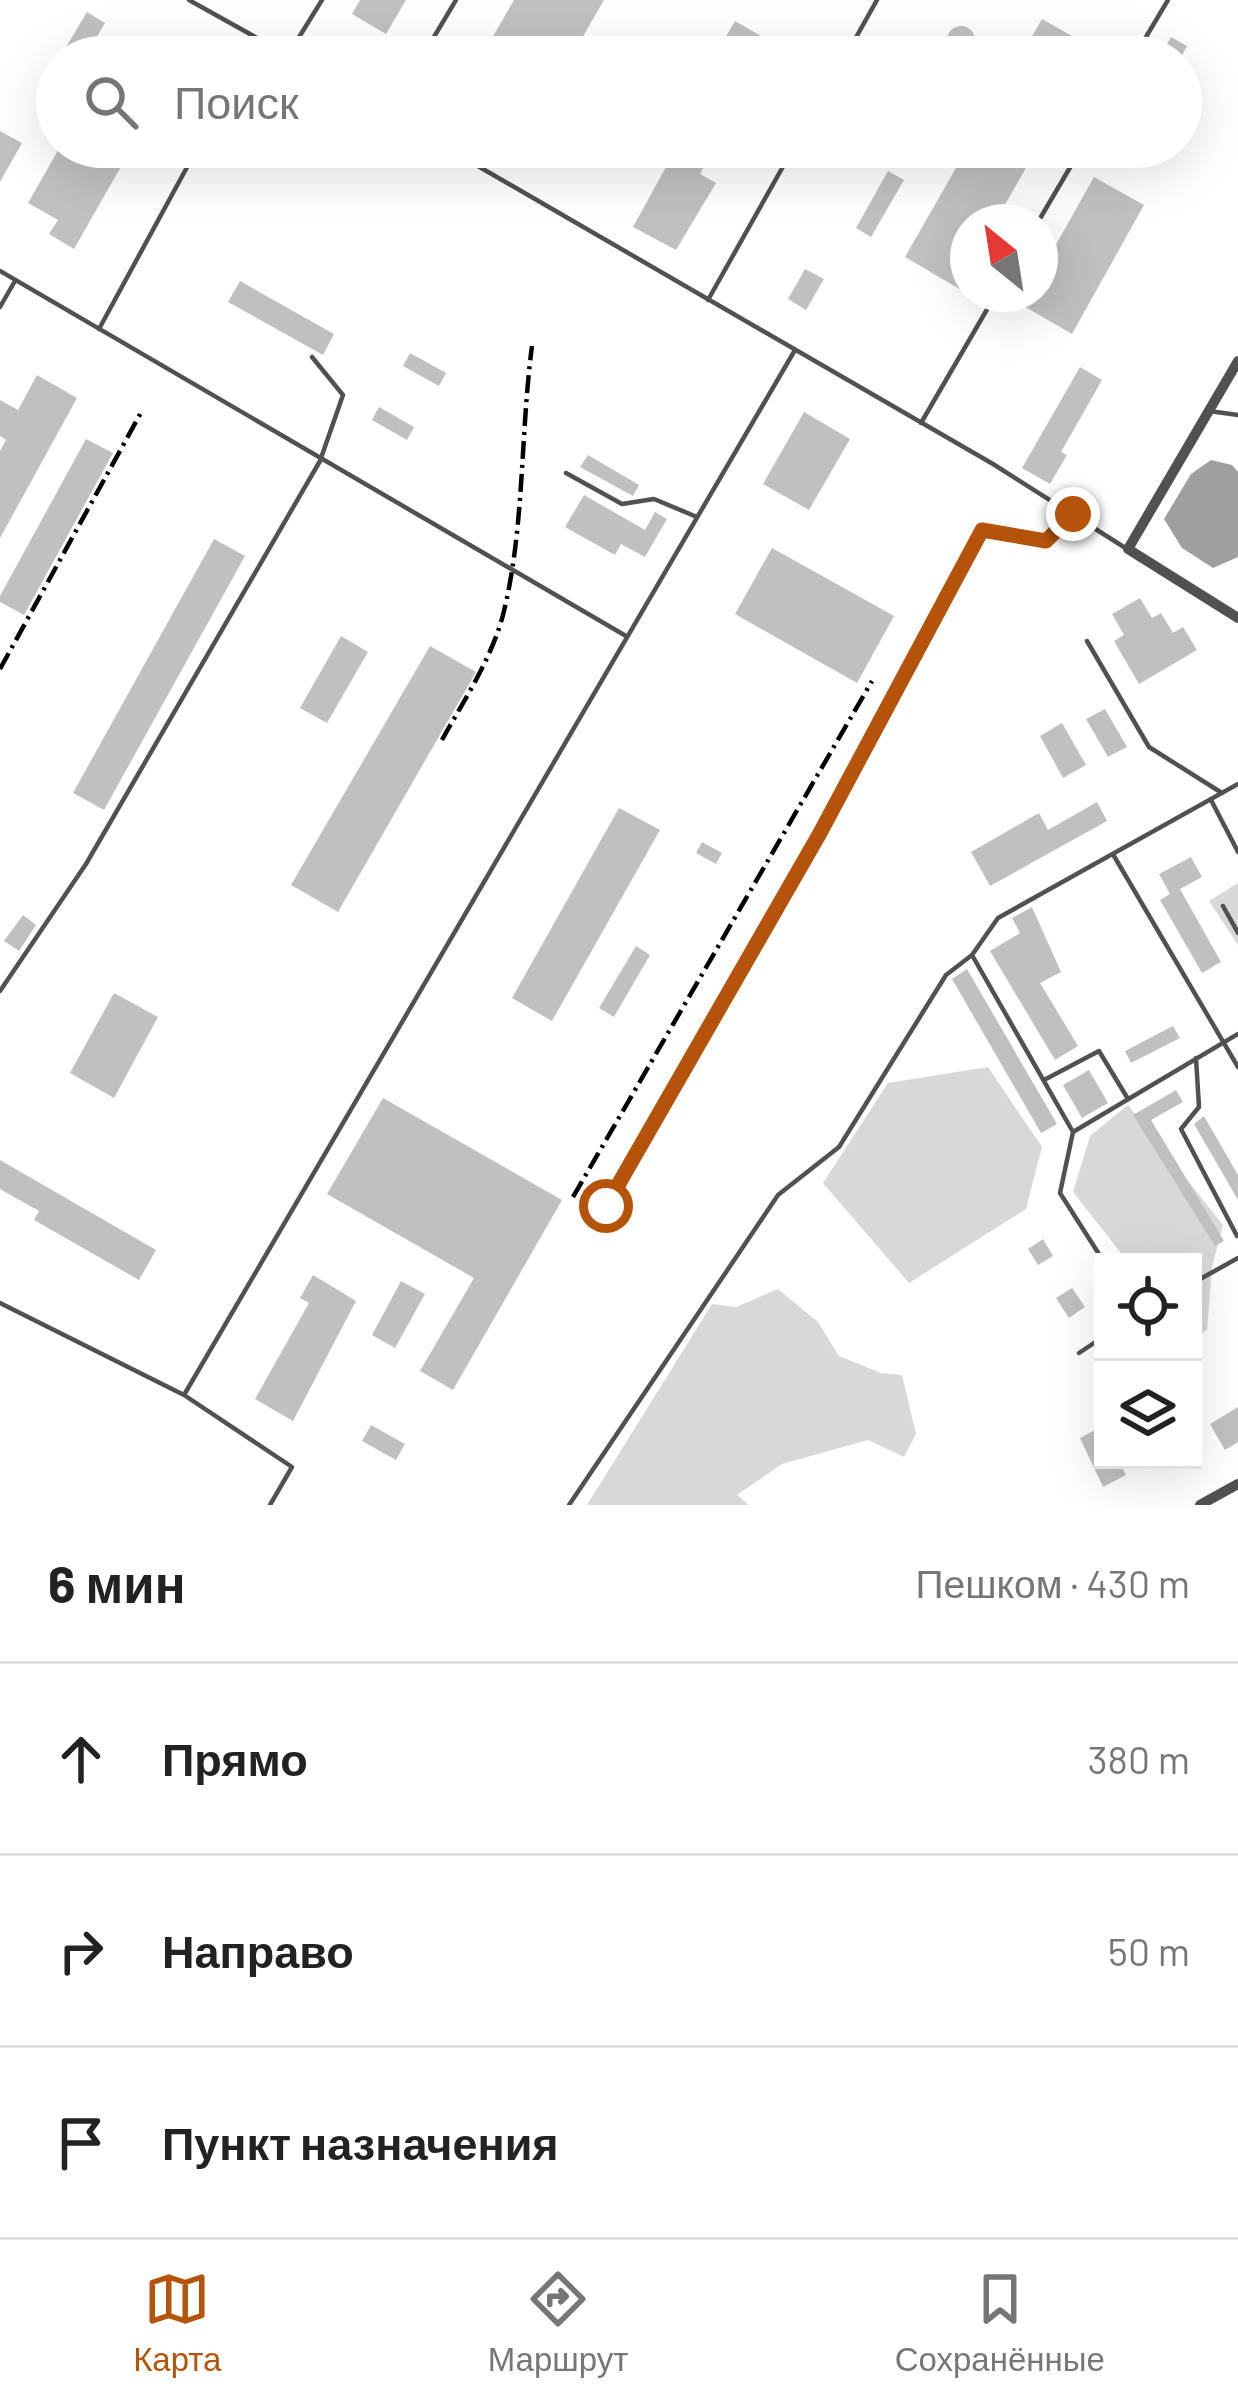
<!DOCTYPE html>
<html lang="ru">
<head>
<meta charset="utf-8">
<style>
	:root { --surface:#fff; --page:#f6f6f6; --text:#222; --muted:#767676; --line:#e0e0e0; --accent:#b45309 }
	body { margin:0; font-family:Barlow,sans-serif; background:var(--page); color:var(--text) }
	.controls { position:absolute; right:36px; bottom:36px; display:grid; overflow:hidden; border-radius:0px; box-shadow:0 12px 48px #0002 }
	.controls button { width:108px; height:108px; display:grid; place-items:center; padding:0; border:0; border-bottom:3px solid var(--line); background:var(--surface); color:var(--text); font:60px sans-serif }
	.compass { position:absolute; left:950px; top:204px; width:108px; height:108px; border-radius:50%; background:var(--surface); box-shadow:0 12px 48px #0002; rotate:330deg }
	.stop { position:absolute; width:36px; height:36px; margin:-27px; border:9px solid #b45309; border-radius:50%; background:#fff }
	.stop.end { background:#b45309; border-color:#fff; box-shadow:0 3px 12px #0008 }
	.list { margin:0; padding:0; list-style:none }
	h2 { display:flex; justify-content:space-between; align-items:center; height:156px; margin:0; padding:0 48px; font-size:51px }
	h2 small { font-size:39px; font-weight:400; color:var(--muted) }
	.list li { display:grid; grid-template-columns:78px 1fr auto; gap:36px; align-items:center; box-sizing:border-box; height:192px; padding:0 48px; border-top:3px solid var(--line) }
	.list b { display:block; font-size:45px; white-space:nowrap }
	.list em { font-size:39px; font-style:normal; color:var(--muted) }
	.icon { flex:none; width:66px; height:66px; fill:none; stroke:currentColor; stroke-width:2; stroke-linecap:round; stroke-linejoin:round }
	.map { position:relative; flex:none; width:1238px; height:1505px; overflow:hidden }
	.search { position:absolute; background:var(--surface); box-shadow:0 12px 48px #0002; left:36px; right:36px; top:36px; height:132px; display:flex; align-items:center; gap:30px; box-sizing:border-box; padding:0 42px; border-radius:66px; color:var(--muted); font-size:45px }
	.sheet { height:732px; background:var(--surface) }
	nav { display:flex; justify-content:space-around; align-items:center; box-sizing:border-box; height:168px; border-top:3px solid var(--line); background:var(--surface); font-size:33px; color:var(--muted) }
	nav a { display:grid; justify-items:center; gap:6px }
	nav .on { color:var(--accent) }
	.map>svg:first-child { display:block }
	.green { fill:#d8d8d8 }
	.water { fill:#9f9f9f }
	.building { fill:#c0c0c0 }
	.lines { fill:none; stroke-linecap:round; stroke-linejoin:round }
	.service { stroke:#515151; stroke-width:4.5 }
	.minor { stroke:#515151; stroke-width:10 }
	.rail { stroke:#000; stroke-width:4.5; stroke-dasharray:18 6 3 6; stroke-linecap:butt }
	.route { stroke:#b45309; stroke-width:15 }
</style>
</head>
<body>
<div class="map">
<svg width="1238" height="1505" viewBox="0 0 1238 1505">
	<rect width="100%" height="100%" fill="#fff"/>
	<path class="green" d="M1238,883V945L1209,901Z
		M988,1067L1042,1147L1026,1209L909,1283L823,1183L888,1083Z
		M1128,1105L1223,1225L1212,1267L1207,1330L1193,1339V1262H1128L1073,1192L1090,1136Z
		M778,1289L818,1322L839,1356L881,1373L902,1375L916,1434L904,1457L868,1440L782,1464L737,1495L749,1505H587L712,1304L736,1307Z"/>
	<path class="water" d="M1211,460L1232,465L1238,472V557L1213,568L1182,548L1164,519L1191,474Z"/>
	<path class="building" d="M360,0H406L386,34L352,14Z
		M514,0H604L571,57H513L489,43Z
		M87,12L105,23L85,57H71L63,52Z
		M1042,19L1095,49L1090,57H1020Z
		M735,21L797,57H714Z
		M947 40a14 14 0 1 1 28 0a14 14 0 1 1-28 0Z
		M1171,37L1187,46L1181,57L1162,53Z
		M0,131L22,143L0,182Z
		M60,147L91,161L99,147L127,156L74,249L49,234L58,220L28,203Z
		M677,147H715L700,174L716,183L676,250L633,227Z
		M968,147H1038L995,222H968V294L905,257Z
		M888,171L904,180L871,237L856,228Z
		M1094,177L1144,205L1072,334L1022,305L1028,294H1040V273Z
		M805,269L824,279L806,310L788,299Z
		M240,281L334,334L323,355L228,302Z
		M410,353L446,373L439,386L403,366Z
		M1080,367L1102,380L1061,452L1067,455L1050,484L1022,468Z
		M37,375L77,398L0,538V451L6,440L0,436V400L18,410Z
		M379,407L414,427L407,440L372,420Z
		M804,412L850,439L809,510L763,484Z
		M86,439L113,453L24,615L0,602V596Z
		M588,455L639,485L633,496L580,467Z
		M584,495L645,530L655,512L667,519L645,557L621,544L615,555L565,527Z
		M214,539L245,556L104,810L73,793Z
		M772,548L894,616L857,683L735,614Z
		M1140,598L1152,618L1161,613L1173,633L1183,627L1197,650L1139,684L1114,641L1124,635L1112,614Z
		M341,636L368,652L327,723L300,708Z
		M430,646L476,672L338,912L291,885Z
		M1105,709L1127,747L1108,757L1086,719Z
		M1062,723L1086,765L1063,778L1040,736Z
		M1097,802L1107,821L990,886L971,852L1039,813L1048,830Z
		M619,808L660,830L552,1021L512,998Z
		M702,842L722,853L716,864L696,853Z
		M1191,857L1202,877L1180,889L1221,962L1202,973L1160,900L1170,894L1159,874Z
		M1032,907L1061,972L1040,983L1078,1046L1055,1060L990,951L1020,933L1012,918Z
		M23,915L36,925L19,951L4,941Z
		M636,946L650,955L614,1017L599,1008Z
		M967,969L1057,1124L1041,1133L952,979Z
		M114,993L158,1017L114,1098L70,1073Z
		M1173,1026L1180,1038L1131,1063L1125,1051Z
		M1089,1070L1108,1103L1082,1118L1063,1085Z
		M1176,1090L1183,1102L1151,1120L1224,1241L1215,1246L1133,1115Z
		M383,1098L562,1200L453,1390L420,1371L474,1278L327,1194Z
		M1204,1116L1238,1175V1200L1194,1124Z
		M0,1160L156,1250L139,1280L34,1220L39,1211L0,1189Z
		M1043,1239L1053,1256L1038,1265L1028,1249Z
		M313,1275L356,1301L293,1421L255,1399L309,1303L300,1298Z
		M401,1281L425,1294L395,1348L372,1335Z
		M1072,1288L1085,1307L1069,1318L1056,1298Z
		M1238,1407V1442L1225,1450L1210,1424Z
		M371,1425L405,1444L396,1460L362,1441Z
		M1103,1426V1460H1118L1126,1475L1103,1487L1080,1438Z"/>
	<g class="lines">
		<path class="service" d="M189,0L291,57
			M288,55L322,0
			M247,57L257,38
			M422,57L456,0
			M845,57L877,0
			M1134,57L1168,0
			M445,147L993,464L1127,549
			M1038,222L1082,147
			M0,271L626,636
			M708,300L794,147
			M0,307L15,281
			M99,329L198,147
			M1209,411L1238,415
			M921,423L996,294
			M566,473L622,504L654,499L697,517
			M1087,641L1149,747L1222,793
			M1211,800L1238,852
			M1114,856L1238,1067
			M1223,906L1238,933
			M972,955L1073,1132L1060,1193L1104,1262
			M0,991L86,864L320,461L343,395L312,357
			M1196,1058L1199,1107L1181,1129L1237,1236
			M1044,1080L1099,1051L1128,1099
			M1073,1132L1238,1034
			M606,1206L821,833L982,530L1046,541L1073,515
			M1193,1283L1238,1258
			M0,1303L184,1395L292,1467L270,1505
			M1079,1353L1103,1337
			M184,1395L795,350
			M569,1505L778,1195L839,1147L946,975L972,955L998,918L1238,784"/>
		<path class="minor" d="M1238,361L1128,549L1238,618
			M1200,1505L1238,1484"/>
		<path class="rail" d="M0,669L143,409
			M442,740C464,700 491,660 503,615C525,527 520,436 532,346
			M573,1197L872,681"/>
	</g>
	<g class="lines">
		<path class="route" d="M606,1206L820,833L982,530L1046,541L1073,514"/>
	</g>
</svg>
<div class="controls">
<button><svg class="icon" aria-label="locate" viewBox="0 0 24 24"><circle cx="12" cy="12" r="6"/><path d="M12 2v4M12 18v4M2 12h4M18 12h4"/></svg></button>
<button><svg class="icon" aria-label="layers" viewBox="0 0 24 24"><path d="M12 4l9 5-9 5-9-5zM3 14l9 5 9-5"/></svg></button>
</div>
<svg class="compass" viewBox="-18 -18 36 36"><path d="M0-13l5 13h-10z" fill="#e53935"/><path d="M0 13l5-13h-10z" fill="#767676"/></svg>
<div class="stop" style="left:606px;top:1206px"></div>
<div class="stop end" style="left:1073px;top:514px"></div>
<div class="search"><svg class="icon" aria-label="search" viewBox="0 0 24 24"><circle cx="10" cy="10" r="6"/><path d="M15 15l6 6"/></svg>Поиск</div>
</div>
<section class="sheet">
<h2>6 мин<small>Пешком · 430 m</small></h2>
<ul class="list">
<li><svg class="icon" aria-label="ahead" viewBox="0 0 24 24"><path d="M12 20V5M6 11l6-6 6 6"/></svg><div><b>Прямо</b></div><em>380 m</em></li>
<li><svg class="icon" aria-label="right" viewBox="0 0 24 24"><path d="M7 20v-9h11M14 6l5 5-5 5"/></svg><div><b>Направо</b></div><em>50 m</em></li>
<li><svg class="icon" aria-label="arrive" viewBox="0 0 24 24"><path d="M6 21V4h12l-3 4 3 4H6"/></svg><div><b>Пункт назначения</b></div></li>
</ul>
</section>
<nav>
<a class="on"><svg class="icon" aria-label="map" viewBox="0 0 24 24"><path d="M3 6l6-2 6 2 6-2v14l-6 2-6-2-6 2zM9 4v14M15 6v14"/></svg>Карта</a>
<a><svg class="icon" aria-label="directions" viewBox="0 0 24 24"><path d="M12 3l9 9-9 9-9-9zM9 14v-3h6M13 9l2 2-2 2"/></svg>Маршрут</a>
<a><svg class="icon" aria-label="saved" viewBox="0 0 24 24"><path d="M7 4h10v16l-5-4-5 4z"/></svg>Сохранённые</a>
</nav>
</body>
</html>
